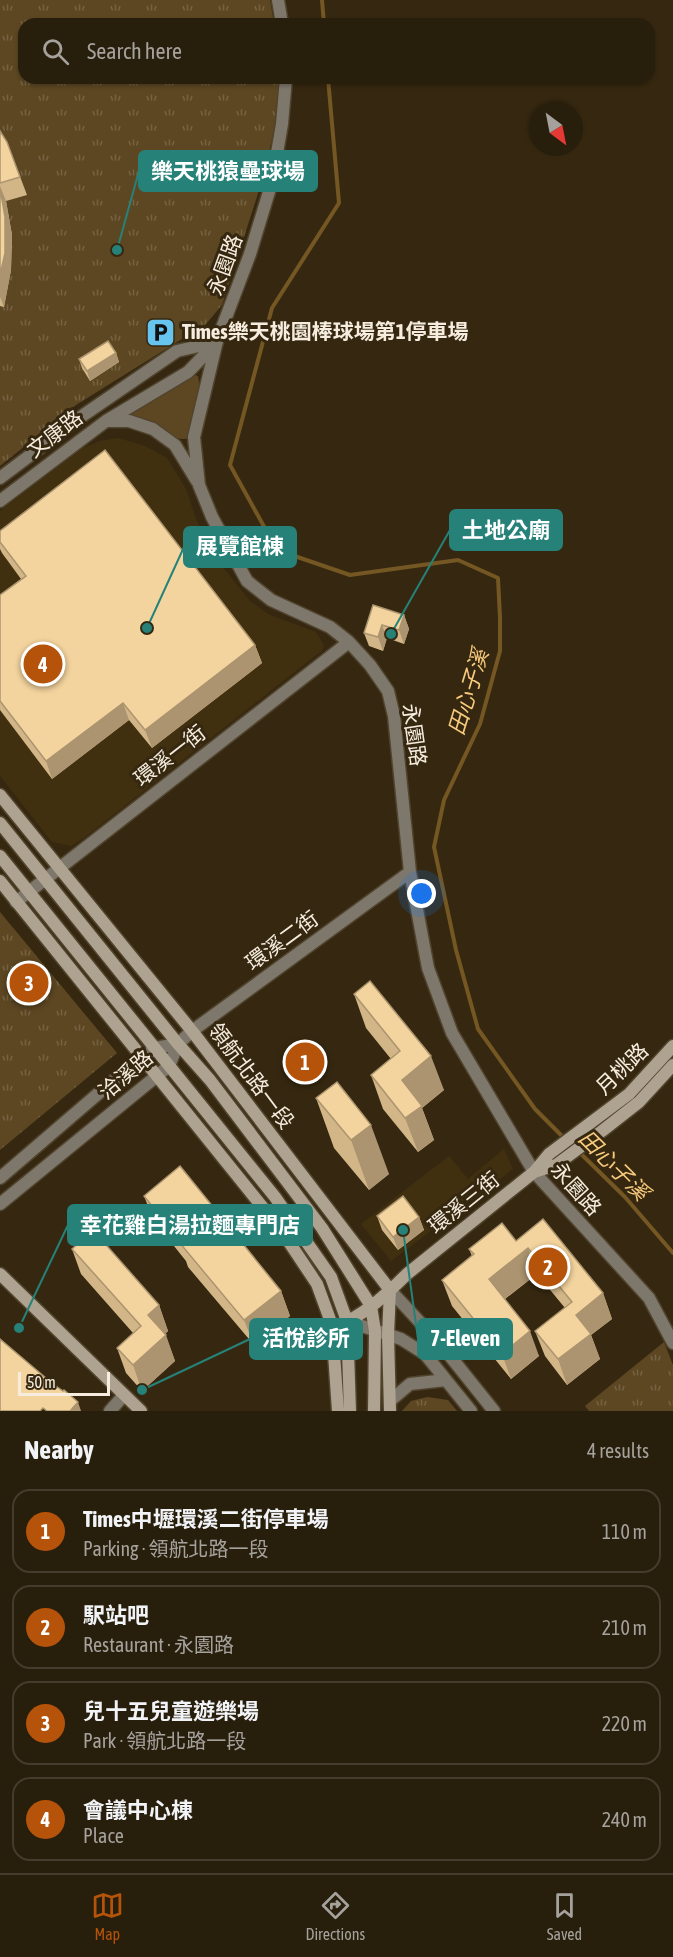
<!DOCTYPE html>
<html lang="en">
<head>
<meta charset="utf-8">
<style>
	:root { --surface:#281e0c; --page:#302715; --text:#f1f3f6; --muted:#a5a29d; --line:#443c2d; --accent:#b45309 }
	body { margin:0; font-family:"Asap Condensed","Noto Sans TC",sans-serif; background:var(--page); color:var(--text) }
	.compass { position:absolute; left:529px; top:102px; width:54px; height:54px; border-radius:50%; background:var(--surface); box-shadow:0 2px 4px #0004; rotate:148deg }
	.scale { position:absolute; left:18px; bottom:15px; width:92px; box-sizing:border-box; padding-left:6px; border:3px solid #f6eddf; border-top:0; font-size:16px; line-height:21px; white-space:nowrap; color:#f6eddf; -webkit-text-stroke:4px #362810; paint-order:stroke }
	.you { position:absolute; left:422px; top:894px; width:21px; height:21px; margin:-15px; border:4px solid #fff; border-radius:50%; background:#1a73e8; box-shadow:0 0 0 9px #1a73e833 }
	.badge { display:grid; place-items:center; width:39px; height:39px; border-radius:50%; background:var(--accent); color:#fff; font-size:20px; font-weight:700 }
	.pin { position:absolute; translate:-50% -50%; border:3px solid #fff; box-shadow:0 2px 6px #0006 }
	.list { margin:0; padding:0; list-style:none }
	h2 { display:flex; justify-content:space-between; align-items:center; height:78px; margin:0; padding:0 24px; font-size:26px }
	h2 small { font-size:20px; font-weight:400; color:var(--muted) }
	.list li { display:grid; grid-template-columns:39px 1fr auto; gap:18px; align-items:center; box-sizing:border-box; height:84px; margin:0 12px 12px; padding:0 12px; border:2px solid var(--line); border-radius:18px }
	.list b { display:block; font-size:22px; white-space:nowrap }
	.list p { margin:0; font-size:20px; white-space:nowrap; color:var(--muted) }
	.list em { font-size:20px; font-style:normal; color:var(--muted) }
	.icon { flex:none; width:33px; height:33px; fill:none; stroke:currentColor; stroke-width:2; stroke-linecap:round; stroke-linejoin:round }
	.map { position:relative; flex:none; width:673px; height:1411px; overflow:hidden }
	.search { position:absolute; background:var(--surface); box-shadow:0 2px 4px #0004; left:18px; right:18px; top:18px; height:66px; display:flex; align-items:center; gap:15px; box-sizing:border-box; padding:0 21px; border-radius:18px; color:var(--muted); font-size:22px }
	.sheet { height:462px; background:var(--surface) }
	nav { display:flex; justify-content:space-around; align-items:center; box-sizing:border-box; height:84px; border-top:2px solid var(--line); background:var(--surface); font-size:16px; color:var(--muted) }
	nav a { display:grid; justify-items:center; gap:3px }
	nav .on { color:var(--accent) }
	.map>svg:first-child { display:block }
	.built { fill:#413010 }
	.green { fill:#5d4722 }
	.park { fill:url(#park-tufts) }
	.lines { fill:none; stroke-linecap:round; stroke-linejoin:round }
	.stream { stroke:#745723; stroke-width:4 }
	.street-casing { stroke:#51442d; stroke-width:15 }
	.secondary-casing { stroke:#51442d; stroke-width:15 }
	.street { stroke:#7e776c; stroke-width:12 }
	.secondary { stroke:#aea290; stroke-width:12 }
	.wall { fill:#d2b688 }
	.shaded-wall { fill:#ab946f }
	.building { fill:#f4d49e; stroke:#ab946f; stroke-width:1.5 }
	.labels { text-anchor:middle; stroke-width:6; stroke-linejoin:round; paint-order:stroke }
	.street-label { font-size:21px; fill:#f6eddf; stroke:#362810 }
	.poi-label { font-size:21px; font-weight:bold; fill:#f6eddf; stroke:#362810; text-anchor:start }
	.water-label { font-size:22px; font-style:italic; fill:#f8ca7d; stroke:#362810 }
	.leader { fill:none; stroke:#268279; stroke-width:2 }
	.callout-dot { fill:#268279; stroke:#362810; stroke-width:2 }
	.callout { fill:#268279; stroke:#268279; stroke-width:2 }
	.callout-label { font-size:22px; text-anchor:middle; font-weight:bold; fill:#fff }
</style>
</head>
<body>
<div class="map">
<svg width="673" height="1411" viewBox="0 0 673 1411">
	<defs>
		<pattern id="park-tufts" width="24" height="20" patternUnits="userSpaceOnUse" patternTransform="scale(1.5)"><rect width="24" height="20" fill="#5d4722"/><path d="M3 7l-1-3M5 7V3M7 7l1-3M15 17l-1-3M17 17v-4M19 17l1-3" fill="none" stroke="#756242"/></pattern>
	</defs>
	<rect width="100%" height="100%" fill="#362810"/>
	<path class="built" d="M118,438L145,446L167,458L186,489L196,519L209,546L222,566L250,601L270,615L316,632L324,645L322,651L315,656L84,838L71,846L52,842L0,776V511L83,448L100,441Z
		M504,1149L513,1169L391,1261L361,1224L449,1156L468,1179Z"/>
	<path class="green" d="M188,373L198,376C202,395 196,421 189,438C174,444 145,422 131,414L132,406Z"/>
	<path class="park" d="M0,0H270L274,24H24V78H280L278,111L264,175L222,305L206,324L76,405L0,466Z
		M0,912L117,1053L0,1150Z
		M664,1342L673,1365V1411H589L585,1406Z
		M427,1397L448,1400L457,1411H402L411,1401Z"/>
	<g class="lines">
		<path class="stream" d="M322,0L324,24
			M328,78L339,203L272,308L230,465L277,550L350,575L458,560L498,578L500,618V651L480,724L444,800L434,847L456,950L478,1029L535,1109L566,1140
			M578,1151L625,1197L673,1253"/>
		<defs>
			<path id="street" d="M278,0L282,24
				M286,78L282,124L272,182L250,254L217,341L194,437L199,485L212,517L247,581L271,600L330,627L349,642L370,665L388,691L394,716L410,872L428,968L452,1033L534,1172L649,1298L673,1343
				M106,421H129L153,429L175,445L197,481
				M0,478L85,414L177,351L216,342
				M0,501L106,421L188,372L217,342
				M16,902L349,642
				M0,1178L107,1086L155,1048L178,1044
				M0,1204L169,1066L178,1044L192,1031L410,872
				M390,1290L442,1346L494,1411
				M347,1321L401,1339L425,1354L471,1411
				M391,1400L410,1384L446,1380
				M110,1411L124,1395"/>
			<path id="secondary" d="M0,795L192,1031L390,1290L388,1335L390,1411
				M0,823L178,1044L210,1080L322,1228L371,1306L375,1331L374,1411
				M0,856L275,1197L331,1277L347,1321L350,1411
				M0,881L281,1230L317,1284L332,1325L338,1411
				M534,1172L556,1165L602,1131L639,1102L673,1065
				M0,1274L141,1411
				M342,1323C364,1316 390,1291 407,1274L534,1172L549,1154L629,1094L673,1046"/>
		</defs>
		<use href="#street" class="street-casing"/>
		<use href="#secondary" class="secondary-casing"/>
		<use href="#street" class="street"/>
		<use href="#secondary" class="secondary"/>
	</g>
	<path class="wall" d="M0,131L7,142L27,195L6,201L12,235L11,270L4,307L0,306Z
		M116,353L119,362L90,381L82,368L79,359Z
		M0,531L255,645L262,663L152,748L129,720L52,779L0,710V595L21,579L2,553L0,549Z
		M404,615L409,629L404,644L387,638L383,651L369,646L364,633Z
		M354,994L444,1090L422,1108L434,1140L418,1152L383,1109L371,1075L391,1059L366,1028Z
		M316,1098L389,1174L369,1190L334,1148Z
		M144,1196L281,1291L290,1316L254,1345L188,1267L186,1261L154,1221Z
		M377,1216L419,1217L424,1230L398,1250L382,1230Z
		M516,1241L603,1293L612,1319L591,1335L600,1359L567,1385L545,1356L535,1331L565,1308L537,1274L505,1299L539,1356L511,1379L452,1306L442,1280L472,1256L469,1249Z
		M72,1249L159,1305L168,1331L165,1334L175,1361L142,1391L126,1373L117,1348L133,1333L81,1274Z"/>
	<path class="shaded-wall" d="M0,186L6,201L12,235L11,270L4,307L0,297Z
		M116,353L119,362L90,381L87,371Z
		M404,615L409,629L404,644L399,630Z
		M382,625L387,638L383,651L378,637Z
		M255,645L262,663L152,748L145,730Z
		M123,703L129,720L52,779L46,761Z
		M431,1056L444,1090L422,1108L434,1140L418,1152L405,1118L402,1080Z
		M371,1125L389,1174L369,1190L351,1140Z
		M419,1217L424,1230L398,1250L393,1237Z
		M528,1248L537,1274L498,1304L489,1279Z
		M281,1291L290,1316L254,1345L244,1320Z
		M603,1293L612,1319L591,1335L600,1359L567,1385L558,1359L576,1315Z
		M159,1305L168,1331L157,1341L148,1315Z
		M530,1331L539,1356L511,1379L502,1354Z
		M166,1335L175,1361L142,1391L133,1365Z
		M78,1402L81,1411H70Z"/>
	<path class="building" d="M0,131L7,142L20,177L0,183Z
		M0,188L5,217V253L0,275Z
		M108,341L116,353L87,371L79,359Z
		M105,450L255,645L145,730L123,703L46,761L0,701V595L26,576L0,542V531Z
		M373,605L404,615L399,630L382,625L378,637L364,633Z
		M370,981L431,1056L402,1080L422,1106L405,1118L371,1075L400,1051L354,994Z
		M337,1082L371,1125L351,1140L316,1098Z
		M180,1166L281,1291L244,1320L179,1242L180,1240L144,1196Z
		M403,1196L419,1217L393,1237L377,1216Z
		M543,1219L603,1293L576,1315L591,1334L558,1359L535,1331L572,1302L528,1248L489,1279L530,1331L502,1354L442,1280L474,1254L469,1249L502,1223L516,1241Z
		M93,1230L159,1305L148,1315L166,1335L133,1365L117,1348L141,1326L72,1249Z
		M0,1339L53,1384L63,1391L64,1390L78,1402L70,1411H47L43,1408L40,1411H0Z"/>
	<defs>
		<symbol id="parking-square" viewBox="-11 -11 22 22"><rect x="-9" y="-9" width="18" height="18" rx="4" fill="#66c4ef" stroke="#362810"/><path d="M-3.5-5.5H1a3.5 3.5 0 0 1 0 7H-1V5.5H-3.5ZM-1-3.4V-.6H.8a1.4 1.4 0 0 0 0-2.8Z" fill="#111"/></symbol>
	</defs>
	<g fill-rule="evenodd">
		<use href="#parking-square" x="144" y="316" width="33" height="33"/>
	</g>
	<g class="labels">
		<g class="street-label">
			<text transform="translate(225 265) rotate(-70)" y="7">永園路</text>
			<text transform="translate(55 434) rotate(-37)" y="7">文康路</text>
			<text transform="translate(414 735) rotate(82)" y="7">永園路</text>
			<text transform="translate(170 756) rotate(-38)" y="7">環溪一街</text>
			<text transform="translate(282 941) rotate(-36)" y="7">環溪二街</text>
			<text transform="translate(622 1069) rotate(-44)" y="7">月桃路</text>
			<text transform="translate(126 1075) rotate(-40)" y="7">洽溪路</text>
			<text transform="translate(251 1076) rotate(53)" y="7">領航北路一段</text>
			<text transform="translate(576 1189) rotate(48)" y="7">永園路</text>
			<text transform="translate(464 1203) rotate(-39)" y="7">環溪三街</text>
		</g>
		<g class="poi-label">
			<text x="182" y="339">Times樂天桃園棒球場第1停車場</text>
		</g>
		<g class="water-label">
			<text transform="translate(468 692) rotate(-73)" y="8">田心子溪</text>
			<text transform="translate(614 1165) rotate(45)" y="8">田心子溪</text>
		</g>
	</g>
	<path class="leader" d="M117 250L139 171M391 634L450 530M147 628L184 547M19 1328L68 1225M403 1230L418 1339M142 1390L250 1339"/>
	<g class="callout-dot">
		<circle cx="117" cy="250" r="6"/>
		<circle cx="391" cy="634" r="6"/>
		<circle cx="147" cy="628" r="6"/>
		<circle cx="19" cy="1328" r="6"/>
		<circle cx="403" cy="1230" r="6"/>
		<circle cx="142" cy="1390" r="6"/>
	</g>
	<g class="callout">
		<rect x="139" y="151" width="178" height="40" rx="6"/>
		<rect x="450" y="510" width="112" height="40" rx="6"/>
		<rect x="184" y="527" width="112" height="40" rx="6"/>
		<rect x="68" y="1205" width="244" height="40" rx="6"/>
		<rect x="418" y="1319" width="94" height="40" rx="6"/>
		<rect x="250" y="1319" width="112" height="40" rx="6"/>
	</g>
	<g class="callout-label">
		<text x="228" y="179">樂天桃猿壘球場</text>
		<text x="506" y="538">土地公廟</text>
		<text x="240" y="554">展覽館棟</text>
		<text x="190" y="1233">幸花雞白湯拉麵專門店</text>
		<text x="465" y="1346">7-Eleven</text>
		<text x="306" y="1346">活悅診所</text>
	</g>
</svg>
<svg class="compass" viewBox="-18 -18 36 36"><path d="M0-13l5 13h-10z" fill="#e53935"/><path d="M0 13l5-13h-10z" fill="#a5a29d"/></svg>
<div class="scale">50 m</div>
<div class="you"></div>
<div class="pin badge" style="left:305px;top:1062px">1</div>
<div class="pin badge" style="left:548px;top:1267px">2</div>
<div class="pin badge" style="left:29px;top:983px">3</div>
<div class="pin badge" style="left:43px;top:664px">4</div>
<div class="search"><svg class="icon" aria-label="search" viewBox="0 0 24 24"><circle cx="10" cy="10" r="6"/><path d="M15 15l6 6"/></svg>Search here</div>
</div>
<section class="sheet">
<h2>Nearby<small>4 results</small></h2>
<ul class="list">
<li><span class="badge">1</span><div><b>Times中壢環溪二街停車場</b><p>Parking · 領航北路一段</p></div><em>110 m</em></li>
<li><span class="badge">2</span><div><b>駅站吧</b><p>Restaurant · 永園路</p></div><em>210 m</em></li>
<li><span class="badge">3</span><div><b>兒十五兒童遊樂場</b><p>Park · 領航北路一段</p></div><em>220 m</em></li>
<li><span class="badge">4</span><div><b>會議中心棟</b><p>Place</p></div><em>240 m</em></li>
</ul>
</section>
<nav>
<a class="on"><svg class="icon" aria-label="map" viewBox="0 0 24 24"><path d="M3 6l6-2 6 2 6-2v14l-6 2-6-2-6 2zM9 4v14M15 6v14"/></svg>Map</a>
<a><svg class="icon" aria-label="directions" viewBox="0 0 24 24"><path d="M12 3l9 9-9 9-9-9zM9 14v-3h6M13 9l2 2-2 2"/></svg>Directions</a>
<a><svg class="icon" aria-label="saved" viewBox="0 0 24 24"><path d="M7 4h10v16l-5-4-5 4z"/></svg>Saved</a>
</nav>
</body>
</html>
